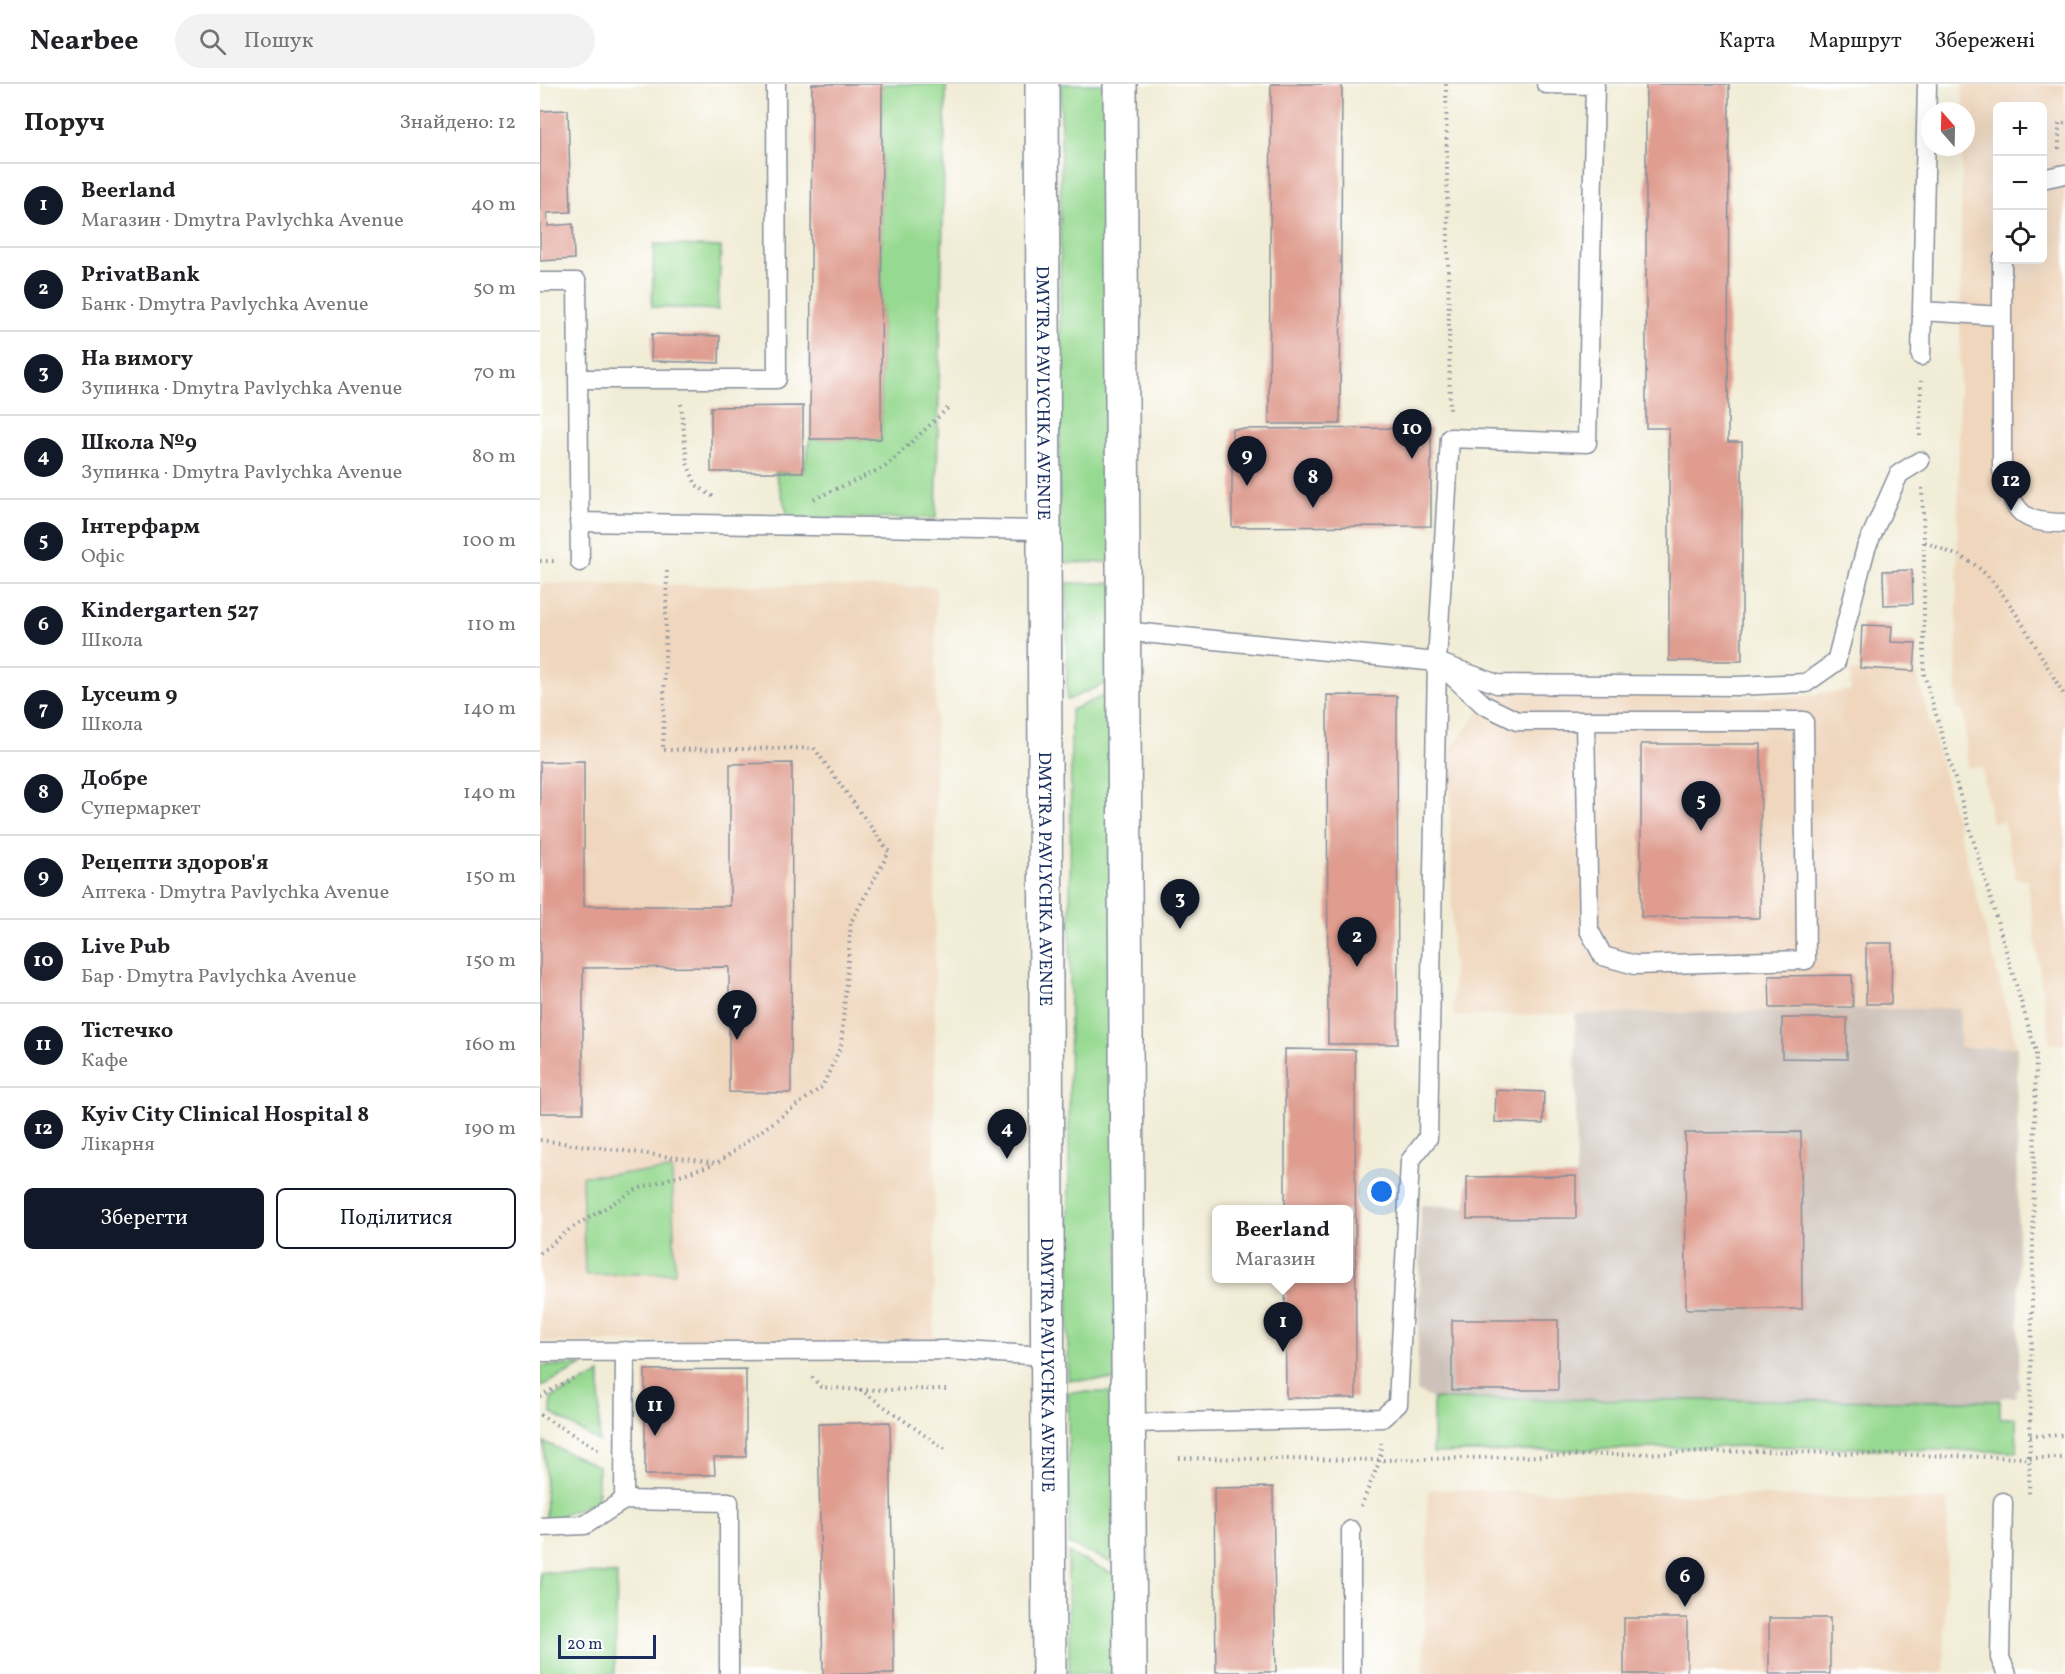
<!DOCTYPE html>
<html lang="uk">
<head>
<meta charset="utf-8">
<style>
	:root { --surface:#fff; --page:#f2f2f2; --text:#202124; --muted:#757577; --line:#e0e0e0; --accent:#111827 }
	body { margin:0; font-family:Vollkorn,serif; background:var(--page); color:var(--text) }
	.controls { position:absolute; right:18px; top:18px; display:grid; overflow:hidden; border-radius:9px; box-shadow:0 6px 24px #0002 }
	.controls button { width:54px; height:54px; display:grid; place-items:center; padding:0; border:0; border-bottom:2px solid var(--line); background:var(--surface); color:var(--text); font:30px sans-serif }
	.compass { position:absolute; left:1381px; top:18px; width:54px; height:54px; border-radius:50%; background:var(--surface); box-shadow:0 6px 24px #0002; rotate:340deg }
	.scale { position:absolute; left:18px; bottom:15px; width:98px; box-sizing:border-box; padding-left:6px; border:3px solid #1b2f5e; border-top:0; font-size:16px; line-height:21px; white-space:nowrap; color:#1b2f5e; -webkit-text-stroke:4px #fff; paint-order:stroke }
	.you { position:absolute; left:842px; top:1108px; width:21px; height:21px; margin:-15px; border:4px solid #fff; border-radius:50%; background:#1a73e8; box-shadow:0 0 0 9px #1a73e833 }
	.badge { display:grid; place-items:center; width:39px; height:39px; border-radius:50%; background:var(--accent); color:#fff; font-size:20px; font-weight:700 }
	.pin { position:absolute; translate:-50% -50px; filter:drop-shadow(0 2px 3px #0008) }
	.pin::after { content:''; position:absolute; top:32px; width:21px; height:18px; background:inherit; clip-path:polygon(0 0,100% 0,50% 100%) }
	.popup { position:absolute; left:672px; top:1121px; width:141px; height:78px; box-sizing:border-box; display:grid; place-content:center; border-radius:9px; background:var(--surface); filter:drop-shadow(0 2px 4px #0005); font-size:20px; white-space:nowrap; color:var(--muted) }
	.popup b { font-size:22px; color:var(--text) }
	.popup::after { content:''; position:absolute; left:50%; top:100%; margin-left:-12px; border:12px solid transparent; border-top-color:var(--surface) }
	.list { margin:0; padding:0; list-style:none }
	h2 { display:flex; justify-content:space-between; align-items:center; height:78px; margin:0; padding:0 24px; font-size:26px }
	h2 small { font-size:20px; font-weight:400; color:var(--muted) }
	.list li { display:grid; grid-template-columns:39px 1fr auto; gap:18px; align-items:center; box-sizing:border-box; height:84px; padding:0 24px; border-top:2px solid var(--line) }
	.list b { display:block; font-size:22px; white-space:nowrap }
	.list p { margin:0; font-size:20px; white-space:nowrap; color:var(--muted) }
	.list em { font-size:20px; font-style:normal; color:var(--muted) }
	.actions { display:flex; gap:12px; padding:18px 24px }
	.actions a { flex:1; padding:14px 0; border:2px solid var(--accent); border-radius:9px; text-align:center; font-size:21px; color:var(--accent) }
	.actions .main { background:var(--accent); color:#fff }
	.icon { flex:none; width:33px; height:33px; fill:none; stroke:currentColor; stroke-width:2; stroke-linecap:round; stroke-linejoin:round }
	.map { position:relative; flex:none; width:1525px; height:1590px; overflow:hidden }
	header { display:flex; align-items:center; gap:36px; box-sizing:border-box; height:84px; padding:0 30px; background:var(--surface); border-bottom:2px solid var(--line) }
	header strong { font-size:28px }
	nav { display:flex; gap:33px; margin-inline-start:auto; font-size:21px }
	.search { width:420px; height:54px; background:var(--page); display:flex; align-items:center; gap:15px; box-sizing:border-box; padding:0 21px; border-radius:33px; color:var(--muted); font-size:22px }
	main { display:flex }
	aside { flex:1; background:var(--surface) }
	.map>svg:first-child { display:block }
	.built { fill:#efd6bc; fill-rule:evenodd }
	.industrial { fill:#cdc2b9 }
	.green { fill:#96d990; stroke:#588477; stroke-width:1.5 }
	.building { fill:#df9c8f }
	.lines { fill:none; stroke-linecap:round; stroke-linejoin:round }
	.service-casing { stroke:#868e9a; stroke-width:21 }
	.minor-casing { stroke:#868e9a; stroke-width:36 }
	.path { stroke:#868e9a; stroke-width:4; stroke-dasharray:1.5 4.5; stroke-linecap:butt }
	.service { stroke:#fff; stroke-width:18 }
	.minor { stroke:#fff; stroke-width:33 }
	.labels { text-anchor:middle; stroke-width:5; stroke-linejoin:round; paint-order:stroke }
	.street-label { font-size:18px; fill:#1b2f5e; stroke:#fff }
</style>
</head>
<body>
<header>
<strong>Nearbee</strong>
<div class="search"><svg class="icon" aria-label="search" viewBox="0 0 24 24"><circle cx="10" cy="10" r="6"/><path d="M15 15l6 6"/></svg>Пошук</div>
<nav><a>Карта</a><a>Маршрут</a><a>Збережені</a></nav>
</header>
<main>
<aside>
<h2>Поруч<small>Знайдено: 12</small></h2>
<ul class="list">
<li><span class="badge">1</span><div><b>Beerland</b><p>Магазин · Dmytra Pavlychka Avenue</p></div><em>40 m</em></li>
<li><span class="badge">2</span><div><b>PrivatBank</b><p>Банк · Dmytra Pavlychka Avenue</p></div><em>50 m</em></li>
<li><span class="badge">3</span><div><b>На вимогу</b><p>Зупинка · Dmytra Pavlychka Avenue</p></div><em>70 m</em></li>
<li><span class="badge">4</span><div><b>Школа №9</b><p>Зупинка · Dmytra Pavlychka Avenue</p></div><em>80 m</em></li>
<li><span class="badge">5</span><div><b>Інтерфарм</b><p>Офіс</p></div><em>100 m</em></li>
<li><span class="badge">6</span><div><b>Kindergarten 527</b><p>Школа</p></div><em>110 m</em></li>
<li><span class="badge">7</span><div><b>Lyceum 9</b><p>Школа</p></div><em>140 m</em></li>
<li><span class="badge">8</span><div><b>Добре</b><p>Супермаркет</p></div><em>140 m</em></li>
<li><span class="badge">9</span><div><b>Рецепти здоров'я</b><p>Аптека · Dmytra Pavlychka Avenue</p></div><em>150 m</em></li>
<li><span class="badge">10</span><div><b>Live Pub</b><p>Бар · Dmytra Pavlychka Avenue</p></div><em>150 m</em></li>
<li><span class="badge">11</span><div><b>Тістечко</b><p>Кафе</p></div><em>160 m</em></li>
<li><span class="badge">12</span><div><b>Kyiv City Clinical Hospital 8</b><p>Лікарня</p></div><em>190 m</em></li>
</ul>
<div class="actions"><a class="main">Зберегти</a><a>Поділитися</a></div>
</aside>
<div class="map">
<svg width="1525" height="1590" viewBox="0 0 1525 1590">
	<rect width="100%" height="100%" fill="#fff"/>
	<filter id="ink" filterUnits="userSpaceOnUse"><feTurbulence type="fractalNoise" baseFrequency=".0167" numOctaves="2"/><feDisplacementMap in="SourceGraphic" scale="12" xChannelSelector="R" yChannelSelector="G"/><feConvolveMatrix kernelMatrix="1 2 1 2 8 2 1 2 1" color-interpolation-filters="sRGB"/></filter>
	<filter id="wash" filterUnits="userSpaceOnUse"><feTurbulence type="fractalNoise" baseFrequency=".008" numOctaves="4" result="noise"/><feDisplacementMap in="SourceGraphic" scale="24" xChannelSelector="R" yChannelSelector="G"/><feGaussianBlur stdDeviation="1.35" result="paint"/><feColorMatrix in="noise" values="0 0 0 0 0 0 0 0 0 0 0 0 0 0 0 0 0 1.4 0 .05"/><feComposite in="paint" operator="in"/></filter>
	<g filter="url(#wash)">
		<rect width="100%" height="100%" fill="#f1ecd5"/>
		<path class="built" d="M1422,0H1525V960H1510L1487,796H1476L1464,737L1452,738L1442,683L1428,684L1423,628L1416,625L1422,63H1426ZM1458,22H1502V176H1458Z
			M0,500L396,503L394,1259L0,1258Z
			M1310,587L1377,590L1477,963L1420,964V924L913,932L910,666L953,609L1254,613L1311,606Z
			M888,1405L1408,1416L1404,1590H883Z"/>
		<path class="industrial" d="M1420,924V964L1477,963L1479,1305H1476V1313H1461L1460,1317L893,1315L877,1307L881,1121L927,1123L1036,1092L1035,930Z"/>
		<path class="green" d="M342,0H406L396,434L249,435L235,388H263L270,355H341Z
			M521,0H573L575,478L519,479Z
			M114,160L181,163L178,226L112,223Z
			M527,499H582L580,593L527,616Z
			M579,605L578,1296H528L531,626Z
			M132,1086L135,1189L45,1191L42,1092Z
			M44,1281L0,1303V1282Z
			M60,1290L59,1358L11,1329V1314Z
			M528,1308H580V1482L529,1460Z
			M893,1315L1460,1317V1334H1476L1477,1368L1217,1362L893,1369Z
			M4,1358L58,1382V1417L6,1438Z
			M528,1469L580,1493V1590H529Z
			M0,1488L77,1490L75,1590H0Z"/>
		<g id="blocks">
			<path class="building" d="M272,0H342L341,355H270Z
				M731,0H802L800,340H729Z
				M1106,0H1189L1188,358H1202V577H1129V344H1106Z
				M28,26L31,128L7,129L8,142L33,140L34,175L0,177V27Z
				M112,250L180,252L179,279L111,277Z
				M263,322V388H171V323Z
				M891,344V442L692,443V345Z
				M1372,486L1373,520L1344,521L1343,487Z
				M1322,541L1352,542L1351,558L1376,559L1374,587L1320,584Z
				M787,611L857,612L858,960H788Z
				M1101,660H1221L1220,834L1101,833Z
				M44,677V822H190V680L252,679L251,1009L189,1008V883L43,884V1029H0V678Z
				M1326,859H1352L1351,920H1326Z
				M1312,891L1313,923L1230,924L1229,892Z
				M1242,934H1307V975L1242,974Z
				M745,965L815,966L816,1314H746L745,1194H809V1126H745Z
				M956,1006L1004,1008L1003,1040L955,1038Z
				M1261,1048L1262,1225H1146L1145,1049Z
				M1036,1092V1134L927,1135V1093Z
				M912,1236H1018V1306H912Z
				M206,1285V1373H174L175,1391H105V1286Z
				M350,1338L354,1590H283L278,1340Z
				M733,1403L736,1588H676L674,1404Z
				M1084,1534H1147V1590H1084Z
				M1229,1534H1290V1590H1229Z"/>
		</g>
	</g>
	<g filter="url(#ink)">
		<use href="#blocks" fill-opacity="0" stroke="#868e9a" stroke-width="1.5"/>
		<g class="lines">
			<defs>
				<path id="service" d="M1502,95L1525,90
					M1462,176V386C1475,428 1479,439 1525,439
					M0,198H37L40,478
					M1382,227L1461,232
					M1381,272L1387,0
					M39,295H237L236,0
					M39,438L503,446
					M583,547L897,578L957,600L1197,602L1266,599L1296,578L1326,464L1359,390L1380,377
					M897,578L944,621L977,637H1264L1266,876L1095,881L1063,872L1049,846L1045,637
					M85,1267L84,1416L189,1418V1590
					M0,1268L407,1266L508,1272
					M589,1339L842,1334L858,1320L870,1077L888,1054L897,578L910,354L1047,359L1055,1L1006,0
					M1463,1418L1460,1574L1467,1590
					M0,1443L45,1441L84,1416
					M811,1590V1446"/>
				<g id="minor">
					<path id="s1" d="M502,0L509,1590"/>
					<path d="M580,0L590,1590"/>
				</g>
			</defs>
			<use href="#service" class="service-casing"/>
			<use href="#minor" class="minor-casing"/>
			<path class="path" d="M906,0L910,330
				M1519,65V39H1525
				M141,320L147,379L156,401L175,414
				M1380,352L1381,297
				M1382,404L1384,458V590L1496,968L1489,1413
				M274,415L345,383L408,324
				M1385,458C1400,465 1417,470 1432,479C1465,499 1503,578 1525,612
				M0,477H15
				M0,1056L177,1079L282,1003L301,962L311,838L349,768L274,664L123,666L127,486
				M0,1169L30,1145L97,1105L174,1080
				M272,1293L281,1303L321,1306
				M406,1305L321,1306L407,1367
				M0,1312L34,1294
				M0,1331L59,1366
				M1490,1352L1525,1351
				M639,1374L840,1376L1216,1367L1489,1374V1371
				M1490,1374H1525
				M821,1422L840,1376L841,1359"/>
			<use href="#service" class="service"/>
			<use href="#minor" class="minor"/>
		</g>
	</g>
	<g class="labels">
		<g class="street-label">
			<text dy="6" stroke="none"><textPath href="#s1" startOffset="309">DMYTRA PAVLYCHKA AVENUE</textPath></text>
			<text dy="6" stroke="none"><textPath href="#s1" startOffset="795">DMYTRA PAVLYCHKA AVENUE</textPath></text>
			<text dy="6" stroke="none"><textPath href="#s1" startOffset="1281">DMYTRA PAVLYCHKA AVENUE</textPath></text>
		</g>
	</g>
</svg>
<div class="controls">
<button>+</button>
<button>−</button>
<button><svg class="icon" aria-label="locate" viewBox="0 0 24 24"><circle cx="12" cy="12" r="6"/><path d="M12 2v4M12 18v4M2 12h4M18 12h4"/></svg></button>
</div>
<svg class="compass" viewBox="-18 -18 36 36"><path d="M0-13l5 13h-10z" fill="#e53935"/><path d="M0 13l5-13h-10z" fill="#757577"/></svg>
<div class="scale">20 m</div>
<div class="you"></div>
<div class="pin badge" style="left:743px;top:1268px">1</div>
<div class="popup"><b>Beerland</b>Магазин</div>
<div class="pin badge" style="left:817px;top:883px">2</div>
<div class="pin badge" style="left:640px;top:845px">3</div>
<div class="pin badge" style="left:467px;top:1075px">4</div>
<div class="pin badge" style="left:1161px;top:747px">5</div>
<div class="pin badge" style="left:1145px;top:1523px">6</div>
<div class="pin badge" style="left:197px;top:956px">7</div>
<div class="pin badge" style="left:773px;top:424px">8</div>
<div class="pin badge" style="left:707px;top:402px">9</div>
<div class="pin badge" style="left:872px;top:375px">10</div>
<div class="pin badge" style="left:115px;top:1352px">11</div>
<div class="pin badge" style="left:1471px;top:427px">12</div>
</div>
</main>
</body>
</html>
